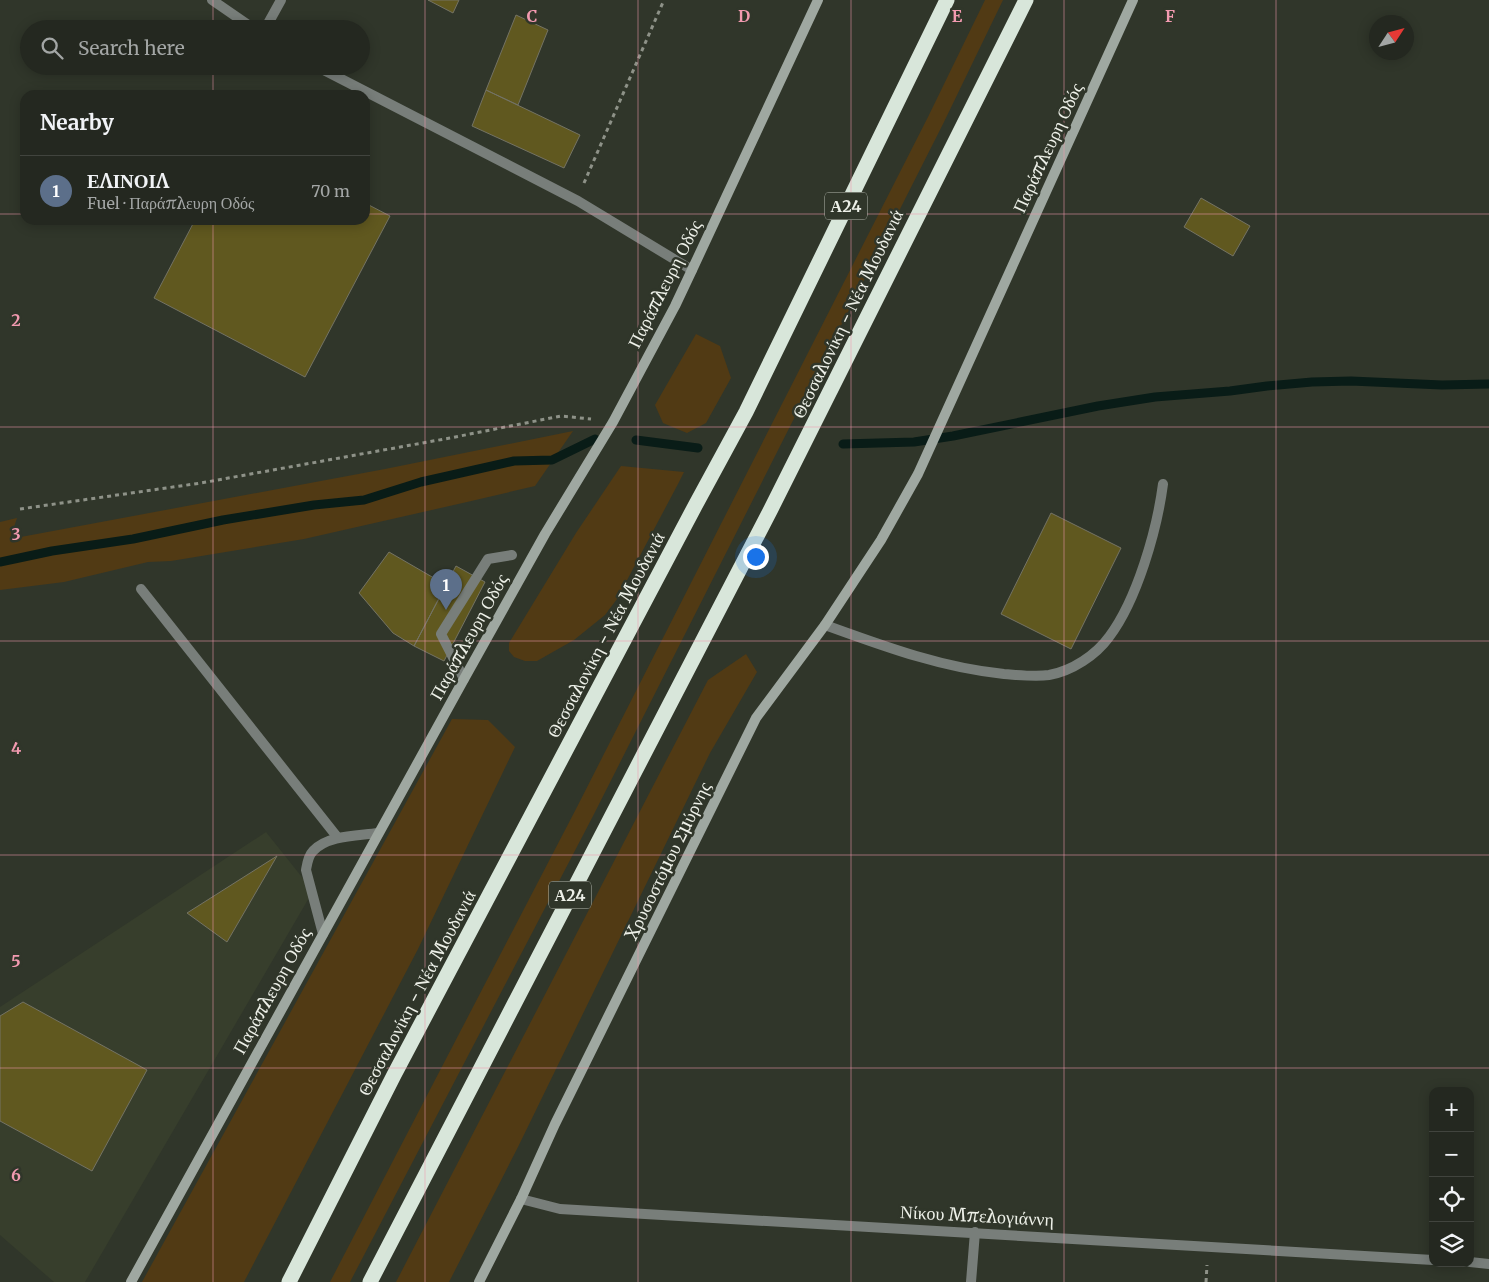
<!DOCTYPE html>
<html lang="en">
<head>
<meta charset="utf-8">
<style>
	:root { --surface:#242820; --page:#30342d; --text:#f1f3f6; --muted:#a3a6a5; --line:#41443e; --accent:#8bbbb9 }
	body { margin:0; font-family:Merriweather,serif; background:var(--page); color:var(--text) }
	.controls { position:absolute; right:15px; bottom:15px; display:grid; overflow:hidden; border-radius:10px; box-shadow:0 2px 12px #0003 }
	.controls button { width:45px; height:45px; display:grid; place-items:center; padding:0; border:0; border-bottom:1px solid var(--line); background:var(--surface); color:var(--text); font:25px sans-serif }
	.compass { position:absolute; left:1369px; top:15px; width:45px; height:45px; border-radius:50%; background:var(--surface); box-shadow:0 2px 12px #0003; rotate:54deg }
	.you { position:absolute; left:755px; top:556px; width:18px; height:18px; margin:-12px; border:4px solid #fff; border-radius:50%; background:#1a73e8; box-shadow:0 0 0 8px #1a73e833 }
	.badge { display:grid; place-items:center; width:32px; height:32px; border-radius:50%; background:var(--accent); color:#fff; font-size:16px; font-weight:700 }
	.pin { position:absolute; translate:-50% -41px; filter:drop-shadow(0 1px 2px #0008) }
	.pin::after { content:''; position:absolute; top:26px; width:18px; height:15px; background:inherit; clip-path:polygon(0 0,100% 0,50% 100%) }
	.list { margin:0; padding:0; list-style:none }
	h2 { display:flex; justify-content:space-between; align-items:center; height:65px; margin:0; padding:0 20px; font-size:21px }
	h2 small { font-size:16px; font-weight:400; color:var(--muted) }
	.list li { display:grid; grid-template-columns:32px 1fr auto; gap:15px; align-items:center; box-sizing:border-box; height:70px; padding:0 20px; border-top:1px solid var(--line) }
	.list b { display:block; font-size:19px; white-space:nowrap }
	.list p { margin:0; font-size:16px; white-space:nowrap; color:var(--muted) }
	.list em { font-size:16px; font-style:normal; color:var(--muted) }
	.icon { flex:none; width:28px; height:28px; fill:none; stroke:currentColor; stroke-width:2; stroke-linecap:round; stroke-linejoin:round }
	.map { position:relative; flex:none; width:1489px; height:1282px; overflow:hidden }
	.search { position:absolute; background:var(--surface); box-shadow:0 2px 12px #0003; left:20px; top:20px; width:350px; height:55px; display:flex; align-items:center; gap:12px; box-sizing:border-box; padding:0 18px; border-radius:28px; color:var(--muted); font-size:19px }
	.panel { position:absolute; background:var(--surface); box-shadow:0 2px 12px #0003; left:20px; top:90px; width:350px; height:135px; border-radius:15px }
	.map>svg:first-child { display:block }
	.built { fill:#373e2c }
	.green { fill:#513a14 }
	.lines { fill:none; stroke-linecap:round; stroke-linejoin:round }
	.stream { stroke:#091c17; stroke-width:9 }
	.building { fill:#60581f; stroke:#747364 }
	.path { stroke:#8e9288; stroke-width:3; stroke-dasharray:4 4; stroke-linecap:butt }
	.lane { stroke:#787e7a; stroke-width:10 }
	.street { stroke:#787e7a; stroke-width:10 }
	.secondary { stroke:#9fa8a1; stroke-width:10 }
	.highway { stroke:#d8e6da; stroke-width:15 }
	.grid { fill:none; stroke:#f29ab0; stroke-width:1; stroke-opacity:0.55 }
	.labels { text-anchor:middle; stroke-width:5; stroke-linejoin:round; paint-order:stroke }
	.shield { fill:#30362a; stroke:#b4b8af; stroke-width:1 }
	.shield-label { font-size:16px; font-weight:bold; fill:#edf0e8 }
	.street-label { font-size:18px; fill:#edf0e8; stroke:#30362a }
	.grid-label { font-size:16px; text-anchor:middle; font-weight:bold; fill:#f29ab0; stroke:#30362a; stroke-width:5; stroke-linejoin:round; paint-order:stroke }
</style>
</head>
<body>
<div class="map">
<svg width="1489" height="1282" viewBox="0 0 1489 1282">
	<rect width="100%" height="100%" fill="#30362a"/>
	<path class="built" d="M266,832L313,891L85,1282H54L0,1235V1007Z"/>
	<path class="green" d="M985,0H1003L943,124L593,816L350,1282H330L577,807L928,117Z
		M696,334L720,346L731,378L706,423L687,433L663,423L655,405Z
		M573,431L535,486L467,502L304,539L171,561L148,562L64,582L0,590V522L17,518L10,539L385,469Z
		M621,466L684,472L678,484L617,599L605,615L574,640L537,661H525L514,657L509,651V643L576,533Z
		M746,654L757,672L710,753L518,1147L449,1282H396L708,680Z
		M452,719L488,720L515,747L418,949L244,1282H142Z"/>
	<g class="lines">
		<path class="stream" d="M636,440L698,448
			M843,444L914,442L953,436L1098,406L1155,397L1230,391L1267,386L1312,382L1351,381L1442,385L1489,384
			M0,562L52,551L133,539L223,520L314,505L364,500L421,482L514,461L552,460L595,439"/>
	</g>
	<path class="building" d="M428,0H459L453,13Z
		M516,15L548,30L518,105L486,90Z
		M486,90L580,135L564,168L472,126Z
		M1201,198L1250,226L1233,256L1184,227Z
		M365,203L390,216L305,377L154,298L195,220H365Z
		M1051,513L1121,548L1071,649L1001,614Z
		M389,552L446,585L414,646L393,633L359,593Z
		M456,566L485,582L444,661L414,646Z
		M277,856L227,942L187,913Z
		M23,1002L147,1070L92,1171L0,1121V1016Z"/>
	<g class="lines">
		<path class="path" d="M584,183L664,0
			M20,509L201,483L450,438L561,416L591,419
			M1206,1282L1207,1265"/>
		<path class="lane" d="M265,29L281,0
			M141,589L338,838
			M825,625C883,646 942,668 1004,674C1019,675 1035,677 1049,675C1072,671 1096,655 1109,637C1137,600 1157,530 1163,484
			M464,679L441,634L488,559L512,555
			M323,934L306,870C307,864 308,856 313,851C328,835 357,836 378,833"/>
		<path class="street" d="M212,0L254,29
			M316,66L578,201L692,270
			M521,1199L560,1209L1433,1260
			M1470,1262L1489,1264
			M971,1282L975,1232"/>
		<path class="secondary" d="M131,1282L464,679L545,534L613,422L675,306L692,270L818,0
			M479,1282L521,1199L555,1124L756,718L825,625L881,540L918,474L1133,0"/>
		<path class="highway" d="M289,1282L394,1075L695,506L746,412L947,0
			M370,1282L771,509L1026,0"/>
	</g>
	<path class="grid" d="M213,0V29M425,0V1282M638,0V1282M851,0V1282M1064,0V1282M1276,0V1282M213,66V95M0,214H25M365,214H1489M213,220V1282M0,427H1489M0,641H1489M0,855H1489M0,1068H1489"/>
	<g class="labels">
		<g class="shield">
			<rect x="825" y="192.5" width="42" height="27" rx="4"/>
			<rect x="549" y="881.5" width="42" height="27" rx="4"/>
		</g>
		<g class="shield-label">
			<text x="846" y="212">Α24</text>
			<text x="570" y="901">Α24</text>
		</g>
		<g class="street-label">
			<text transform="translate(1048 148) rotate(-65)" y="6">Παράπλευρη Οδός</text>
			<text transform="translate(665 284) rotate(-63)" y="6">Παράπλευρη Οδός</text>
			<text transform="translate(848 314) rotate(-64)" y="6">Θεσσαλονίκη - Νέα Μουδανιά</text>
			<text transform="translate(606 635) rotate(-62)" y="6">Θεσσαλονίκη - Νέα Μουδανιά</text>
			<text transform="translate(469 637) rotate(-61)" y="6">Παράπλευρη Οδός</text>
			<text transform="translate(668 861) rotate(-64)" y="6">Χρυσοστόμου Σμύρνης</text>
			<text transform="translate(272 991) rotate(-61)" y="6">Παράπλευρη Οδός</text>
			<text transform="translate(417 993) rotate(-62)" y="6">Θεσσαλονίκη - Νέα Μουδανιά</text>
			<text transform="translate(977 1216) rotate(3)" y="6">Νίκου Μπελογιάννη</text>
		</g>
	</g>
	<g class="grid-label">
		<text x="532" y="22">C</text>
		<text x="744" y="22">D</text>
		<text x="957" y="22">E</text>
		<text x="1170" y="22">F</text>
		<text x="16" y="326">2</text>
		<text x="16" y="540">3</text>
		<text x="16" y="754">4</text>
		<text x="16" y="967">5</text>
		<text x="16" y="1181">6</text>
	</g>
</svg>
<div class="controls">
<button>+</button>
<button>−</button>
<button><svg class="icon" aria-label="locate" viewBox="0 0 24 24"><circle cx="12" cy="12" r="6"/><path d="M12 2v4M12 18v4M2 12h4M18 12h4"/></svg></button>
<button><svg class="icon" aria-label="layers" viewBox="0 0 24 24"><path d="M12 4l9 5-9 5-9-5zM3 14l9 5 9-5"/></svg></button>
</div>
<svg class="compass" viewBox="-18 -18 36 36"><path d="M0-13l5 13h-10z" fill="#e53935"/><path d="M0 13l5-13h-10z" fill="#a3a6a5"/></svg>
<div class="you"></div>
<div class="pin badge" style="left:446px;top:610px;background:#5c6f8a">1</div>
<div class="search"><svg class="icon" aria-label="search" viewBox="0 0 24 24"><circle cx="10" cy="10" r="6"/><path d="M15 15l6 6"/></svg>Search here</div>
<section class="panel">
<h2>Nearby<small></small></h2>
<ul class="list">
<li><span class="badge" style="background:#5c6f8a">1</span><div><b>ΕΛΙΝΟΙΛ</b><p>Fuel · Παράπλευρη Οδός</p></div><em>70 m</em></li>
</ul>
</section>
</div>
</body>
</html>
